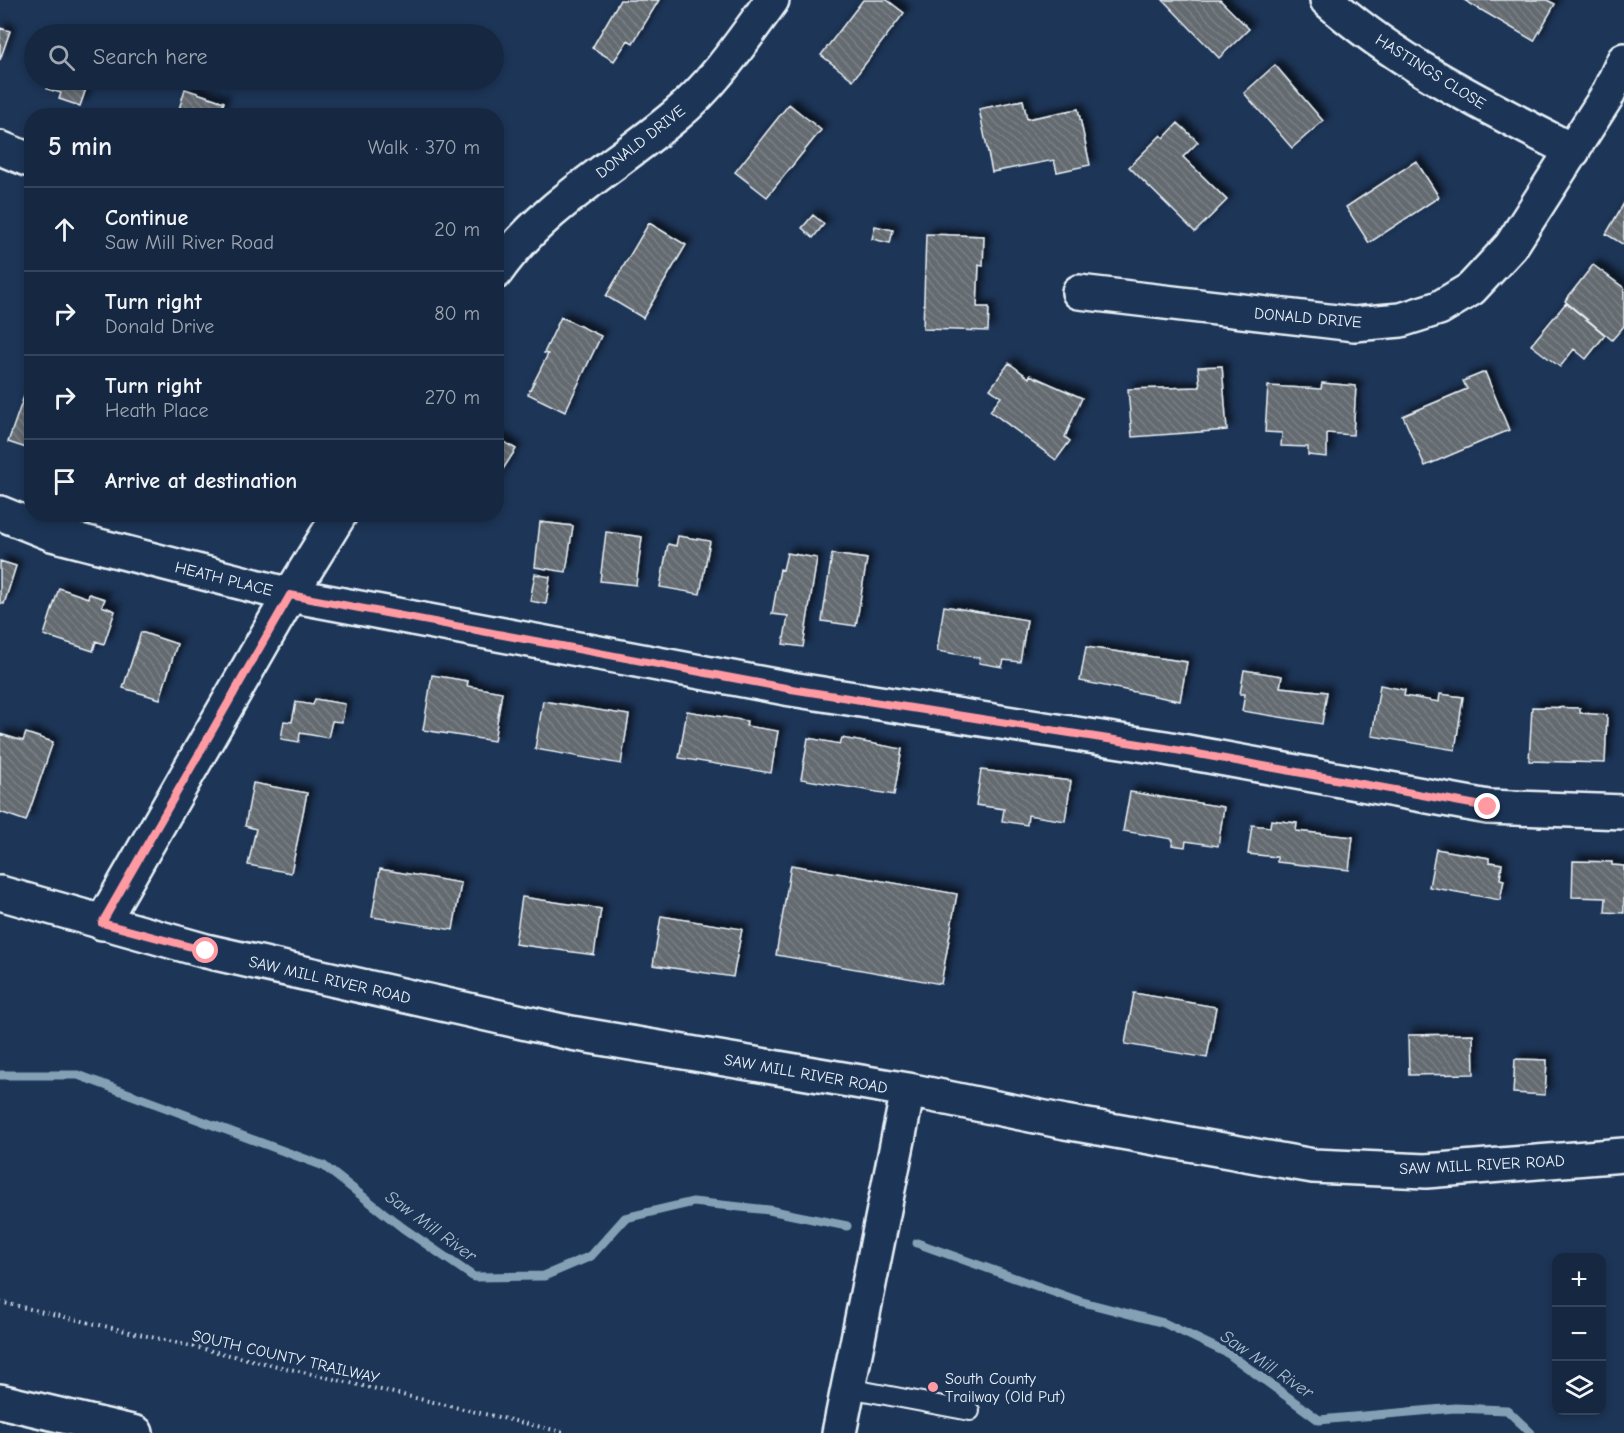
<!DOCTYPE html>
<html lang="en">
<head>
<meta charset="utf-8">
<style>
	:root { --surface:#162841; --page:#23344c; --text:#f1f3f6; --muted:#9ea6b1; --line:#35445a }
	body { margin:0; font-family:"Comic Neue",sans-serif; background:var(--page); color:var(--text) }
	.controls { position:absolute; right:18px; bottom:18px; display:grid; overflow:hidden; border-radius:12px; box-shadow:0 3px 9px #0003 }
	.controls button { width:54px; height:54px; display:grid; place-items:center; padding:0; border:0; border-bottom:2px solid var(--line); background:var(--surface); color:var(--text); font:30px sans-serif }
	.stop { position:absolute; width:18px; height:18px; margin:-14px; border:4px solid #ff9aa2; border-radius:50%; background:#fff }
	.stop.end { background:#ff9aa2; border-color:#fff; box-shadow:0 2px 6px #0008 }
	.list { margin:0; padding:0; list-style:none }
	h2 { display:flex; justify-content:space-between; align-items:center; height:78px; margin:0; padding:0 24px; font-size:26px }
	h2 small { font-size:20px; font-weight:400; color:var(--muted) }
	.list li { display:grid; grid-template-columns:39px 1fr auto; gap:18px; align-items:center; box-sizing:border-box; height:84px; padding:0 24px; border-top:2px solid var(--line) }
	.list b { display:block; font-size:22px; white-space:nowrap }
	.list p { margin:0; font-size:20px; white-space:nowrap; color:var(--muted) }
	.list em { font-size:20px; font-style:normal; color:var(--muted) }
	.icon { flex:none; width:33px; height:33px; fill:none; stroke:currentColor; stroke-width:2; stroke-linecap:round; stroke-linejoin:round }
	.map { position:relative; flex:none; width:1624px; height:1433px; overflow:hidden }
	.search { position:absolute; background:var(--surface); box-shadow:0 3px 9px #0003; left:24px; top:24px; width:480px; height:66px; display:flex; align-items:center; gap:15px; box-sizing:border-box; padding:0 21px; border-radius:33px; color:var(--muted); font-size:22px }
	.panel { position:absolute; background:var(--surface); box-shadow:0 3px 9px #0003; left:24px; top:108px; width:480px; height:414px; border-radius:24px }
	.map>svg:first-child { display:block }
	.lines { fill:none; stroke-linecap:round; stroke-linejoin:round }
	.stream { stroke:#83a0b4; stroke-width:9 }
	.building { fill:url(#building-back-hatch); stroke:#e8f1f8; stroke-width:1.5; filter:url(#shadow) }
	.service-casing { stroke:#e8f1f8; stroke-width:22 }
	.minor-casing { stroke:#e8f1f8; stroke-width:38 }
	.secondary-casing { stroke:#e8f1f8; stroke-width:38 }
	.trunk-casing { stroke:#e8f1f8; stroke-width:38 }
	.path { stroke:#e8f1f8; stroke-width:4; stroke-dasharray:1.5 4.5; stroke-linecap:butt }
	.service { stroke:#1d3557; stroke-width:18 }
	.minor { stroke:#1d3557; stroke-width:33 }
	.secondary { stroke:#1d3557; stroke-width:33 }
	.trunk { stroke:#1d3557; stroke-width:33 }
	.route { stroke:#ff9aa2; stroke-width:8 }
	.poi-dot { fill:#ff9aa2; stroke:#1d3557; stroke-width:2 }
	.labels { text-anchor:middle; stroke-width:6; stroke-linejoin:round; paint-order:stroke }
	.street-label { font-size:16px; fill:#e8f1f8; stroke:#1d3557 }
	.poi-label { font-size:16px; fill:#e8f1f8; stroke:#1d3557; text-anchor:start }
	.water-label { font-size:18px; font-style:italic; fill:#adc2d0; stroke:#1d3557 }
</style>
</head>
<body>
<div class="map">
<svg width="1624" height="1433" viewBox="0 0 1624 1433">
	<defs>
		<pattern id="building-back-hatch" width="6" height="6" patternUnits="userSpaceOnUse" patternTransform="scale(1.5)"><rect width="6" height="6" fill="#646a6f"/><path d="M-1 5l2 2M0 0l6 6M5-1l2 2" fill="none" stroke="#7a8084"/></pattern>
		<filter id="shadow"><feDropShadow dx="5.5" dy="-5.5" stdDeviation="3" flood-color="#0009"/></filter>
	</defs>
	<rect width="100%" height="100%" fill="#1d3557"/>
	<filter id="ink" filterUnits="userSpaceOnUse"><feTurbulence type="fractalNoise" baseFrequency=".0167" numOctaves="2"/><feDisplacementMap in="SourceGraphic" scale="12" xChannelSelector="R" yChannelSelector="G"/><feConvolveMatrix kernelMatrix="1 2 1 2 8 2 1 2 1" color-interpolation-filters="sRGB"/></filter>
	<g filter="url(#ink)">
		<g class="lines">
			<path class="stream" d="M0,1075H78L324,1166L403,1228L474,1277L544,1276L591,1256L625,1218L693,1202L769,1210L847,1226
				M917,1243L1079,1301L1164,1323L1229,1354L1319,1420L1455,1408L1507,1410L1531,1433"/>
		</g>
		<path class="building" d="M620,0H659L633,43L628,40L614,61L592,48Z
			M863,0H887L904,13L853,80L821,55Z
			M1163,0H1220L1249,29L1219,58Z
			M1464,0H1547L1555,4L1534,41Z
			M0,28L10,31L0,60Z
			M1275,65L1323,121L1292,148L1244,93Z
			M50,80H89L80,106L59,99L61,93L47,89Z
			M185,89L224,102L219,116H177Z
			M1023,100L1027,119L1078,109L1090,165L1057,172L1054,160L992,172L979,109Z
			M789,104L821,130L767,197L735,172Z
			M1178,123L1198,142L1183,157L1227,200L1195,232L1129,167L1161,135L1164,138Z
			M1416,161L1439,197L1369,243L1346,207Z
			M1624,203V245L1606,234Z
			M813,215L824,224L813,238L802,228Z
			M649,223L686,245L643,318L606,296Z
			M875,226L893,230L890,243L872,239Z
			M926,234L984,236L983,266L979,265L977,307H989L988,331L923,329Z
			M1593,265L1624,288V326L1612,340L1565,301Z
			M1566,303L1605,335L1586,359L1574,349L1560,367L1531,345Z
			M561,317L601,336L565,412L528,394L548,354L544,353Z
			M1009,363L1029,378L1030,375L1082,398L1065,437L1070,441L1056,460L990,411L1001,397L990,389Z
			M1222,366L1227,430L1132,437L1128,389L1200,387L1198,367Z
			M1485,372L1509,430L1425,466L1403,416L1467,389L1463,381Z
			M29,382L32,383V450L8,442Z
			M1322,383L1356,386L1353,435L1327,433V457L1308,455V447L1281,446L1282,433L1265,432L1268,386L1321,389Z
			M496,437L516,449L496,480Z
			M540,522L573,526L566,572L535,567Z
			M606,532L642,537L636,585L600,581Z
			M678,536L710,541L700,594L660,587L668,544L676,546Z
			M787,553L817,558L803,647L783,644L788,616L772,614L780,569L783,570Z
			M832,554L867,559L856,626L822,621Z
			M0,561L16,566L4,604L0,603Z
			M535,574L550,577L546,604L530,601Z
			M59,588L88,598L89,594L105,599L102,606L115,611L104,644L96,641L93,651L44,635Z
			M944,606L1027,620L1020,662L1004,660L1002,667L979,663L980,658L937,651Z
			M141,632L177,644L160,699L123,688Z
			M1086,647L1187,662L1180,701L1080,681Z
			M1244,670L1282,676L1280,687L1327,692L1322,724L1242,711L1245,694H1240Z
			M432,675L468,681L467,686L502,692L494,741L423,730Z
			M1380,685L1405,690L1404,696L1439,702L1440,694L1463,697L1455,750L1372,736Z
			M315,699L345,704L342,722L332,721L328,738L300,733L299,742L281,739L284,721L292,722L296,702L313,705Z
			M543,701L629,715L621,764L535,749Z
			M1532,707L1580,708V713L1607,715L1605,763L1529,761Z
			M687,711L747,721L746,726L778,731L771,773L679,758Z
			M26,733L53,742L26,821L0,812V734L23,741Z
			M808,738L840,744L842,738L902,749L894,795L801,779Z
			M981,770L1071,781L1065,821L1028,815L1027,825L1002,821L1004,809L976,805Z
			M253,783L307,793L291,873L248,865L256,829L245,826Z
			M1130,792L1224,807L1218,846L1186,841L1185,847L1172,845L1173,839L1123,831Z
			M1271,820L1297,823L1296,831L1353,837L1349,870L1277,862V857L1248,854L1252,825L1270,827Z
			M1436,849L1489,858V862L1502,864L1500,879L1504,880L1500,900L1429,887Z
			M1573,861L1612,862V865L1624,866V913L1605,912L1606,898L1572,897Z
			M791,865L957,894L941,984L776,955Z
			M380,869L461,883L453,930L372,917Z
			M522,897L601,909L594,955L515,944Z
			M661,916L742,929L733,977L653,965Z
			M1134,993L1216,1007L1207,1058L1125,1044Z
			M1473,1034L1474,1074L1409,1075L1408,1035Z
			M1515,1059L1547,1060L1545,1095L1513,1093Z"/>
		<g class="lines">
			<defs>
				<path id="service" d="M848,1388L970,1411"/>
				<path id="minor" d="M1327,0C1399,64 1488,107 1573,151
					M0,148L32,161
					M496,272C542,206 615,167 675,116C714,84 743,40 772,0
					M1079,292L1354,324L1401,320L1439,308L1471,289L1511,246L1607,96L1624,60
					M0,513L52,534L290,595L791,689L1165,748L1488,807L1624,812
					M102,923L290,595L340,514"/>
				<path id="secondary" d="M0,893L206,951L571,1033L908,1090L1065,1122L1313,1166L1426,1171L1624,1155
					M839,1433L908,1090"/>
				<path id="trunk" d="M0,1401L136,1433"/>
			</defs>
			<use href="#service" class="service-casing"/>
			<use href="#minor" class="minor-casing"/>
			<use href="#secondary" class="secondary-casing"/>
			<use href="#trunk" class="trunk-casing"/>
			<path class="path" d="M0,1302L567,1433"/>
			<use href="#service" class="service"/>
			<use href="#minor" class="minor"/>
			<use href="#secondary" class="secondary"/>
			<use href="#trunk" class="trunk"/>
		</g>
	</g>
	<g class="lines" filter="url(#ink)">
		<path class="route" d="M206,951L102,923L290,595L791,689L1165,748L1488,807"/>
	</g>
	<circle class="poi-dot" cx="933" cy="1387" r="6"/>
	<g class="labels">
		<g class="street-label">
			<text transform="translate(1431 71) rotate(32)" y="6">HASTINGS CLOSE</text>
			<text transform="translate(640 141) rotate(-38)" y="6">DONALD DRIVE</text>
			<text transform="translate(1308 317) rotate(5)" y="6">DONALD DRIVE</text>
			<text transform="translate(224 578) rotate(14)" y="6">HEATH PLACE</text>
			<text transform="translate(330 979) rotate(13)" y="6">SAW MILL RIVER ROAD</text>
			<text transform="translate(806 1073) rotate(10)" y="6">SAW MILL RIVER ROAD</text>
			<text transform="translate(1482 1164) rotate(-3)" y="6">SAW MILL RIVER ROAD</text>
			<text transform="translate(286 1356) rotate(13)" y="6">SOUTH COUNTY TRAILWAY</text>
		</g>
		<g class="poi-label">
			<text x="945" y="1384">South County<tspan x="945" dy="18">Trailway (Old Put)</tspan></text>
		</g>
		<g class="water-label">
			<text transform="translate(431 1226) rotate(36)" y="6">Saw Mill River</text>
			<text transform="translate(1267 1364) rotate(34)" y="6">Saw Mill River</text>
		</g>
	</g>
</svg>
<div class="controls">
<button>+</button>
<button>−</button>
<button><svg class="icon" aria-label="layers" viewBox="0 0 24 24"><path d="M12 4l9 5-9 5-9-5zM3 14l9 5 9-5"/></svg></button>
</div>
<div class="stop" style="left:206px;top:951px"></div>
<div class="stop end" style="left:1488px;top:807px"></div>
<div class="search"><svg class="icon" aria-label="search" viewBox="0 0 24 24"><circle cx="10" cy="10" r="6"/><path d="M15 15l6 6"/></svg>Search here</div>
<section class="panel">
<h2>5 min<small>Walk · 370 m</small></h2>
<ul class="list">
<li><svg class="icon" aria-label="ahead" viewBox="0 0 24 24"><path d="M12 20V5M6 11l6-6 6 6"/></svg><div><b>Continue</b><p>Saw Mill River Road</p></div><em>20 m</em></li>
<li><svg class="icon" aria-label="right" viewBox="0 0 24 24"><path d="M7 20v-9h11M14 6l5 5-5 5"/></svg><div><b>Turn right</b><p>Donald Drive</p></div><em>80 m</em></li>
<li><svg class="icon" aria-label="right" viewBox="0 0 24 24"><path d="M7 20v-9h11M14 6l5 5-5 5"/></svg><div><b>Turn right</b><p>Heath Place</p></div><em>270 m</em></li>
<li><svg class="icon" aria-label="arrive" viewBox="0 0 24 24"><path d="M6 21V4h12l-3 4 3 4H6"/></svg><div><b>Arrive at destination</b></div></li>
</ul>
</section>
</div>
</body>
</html>
